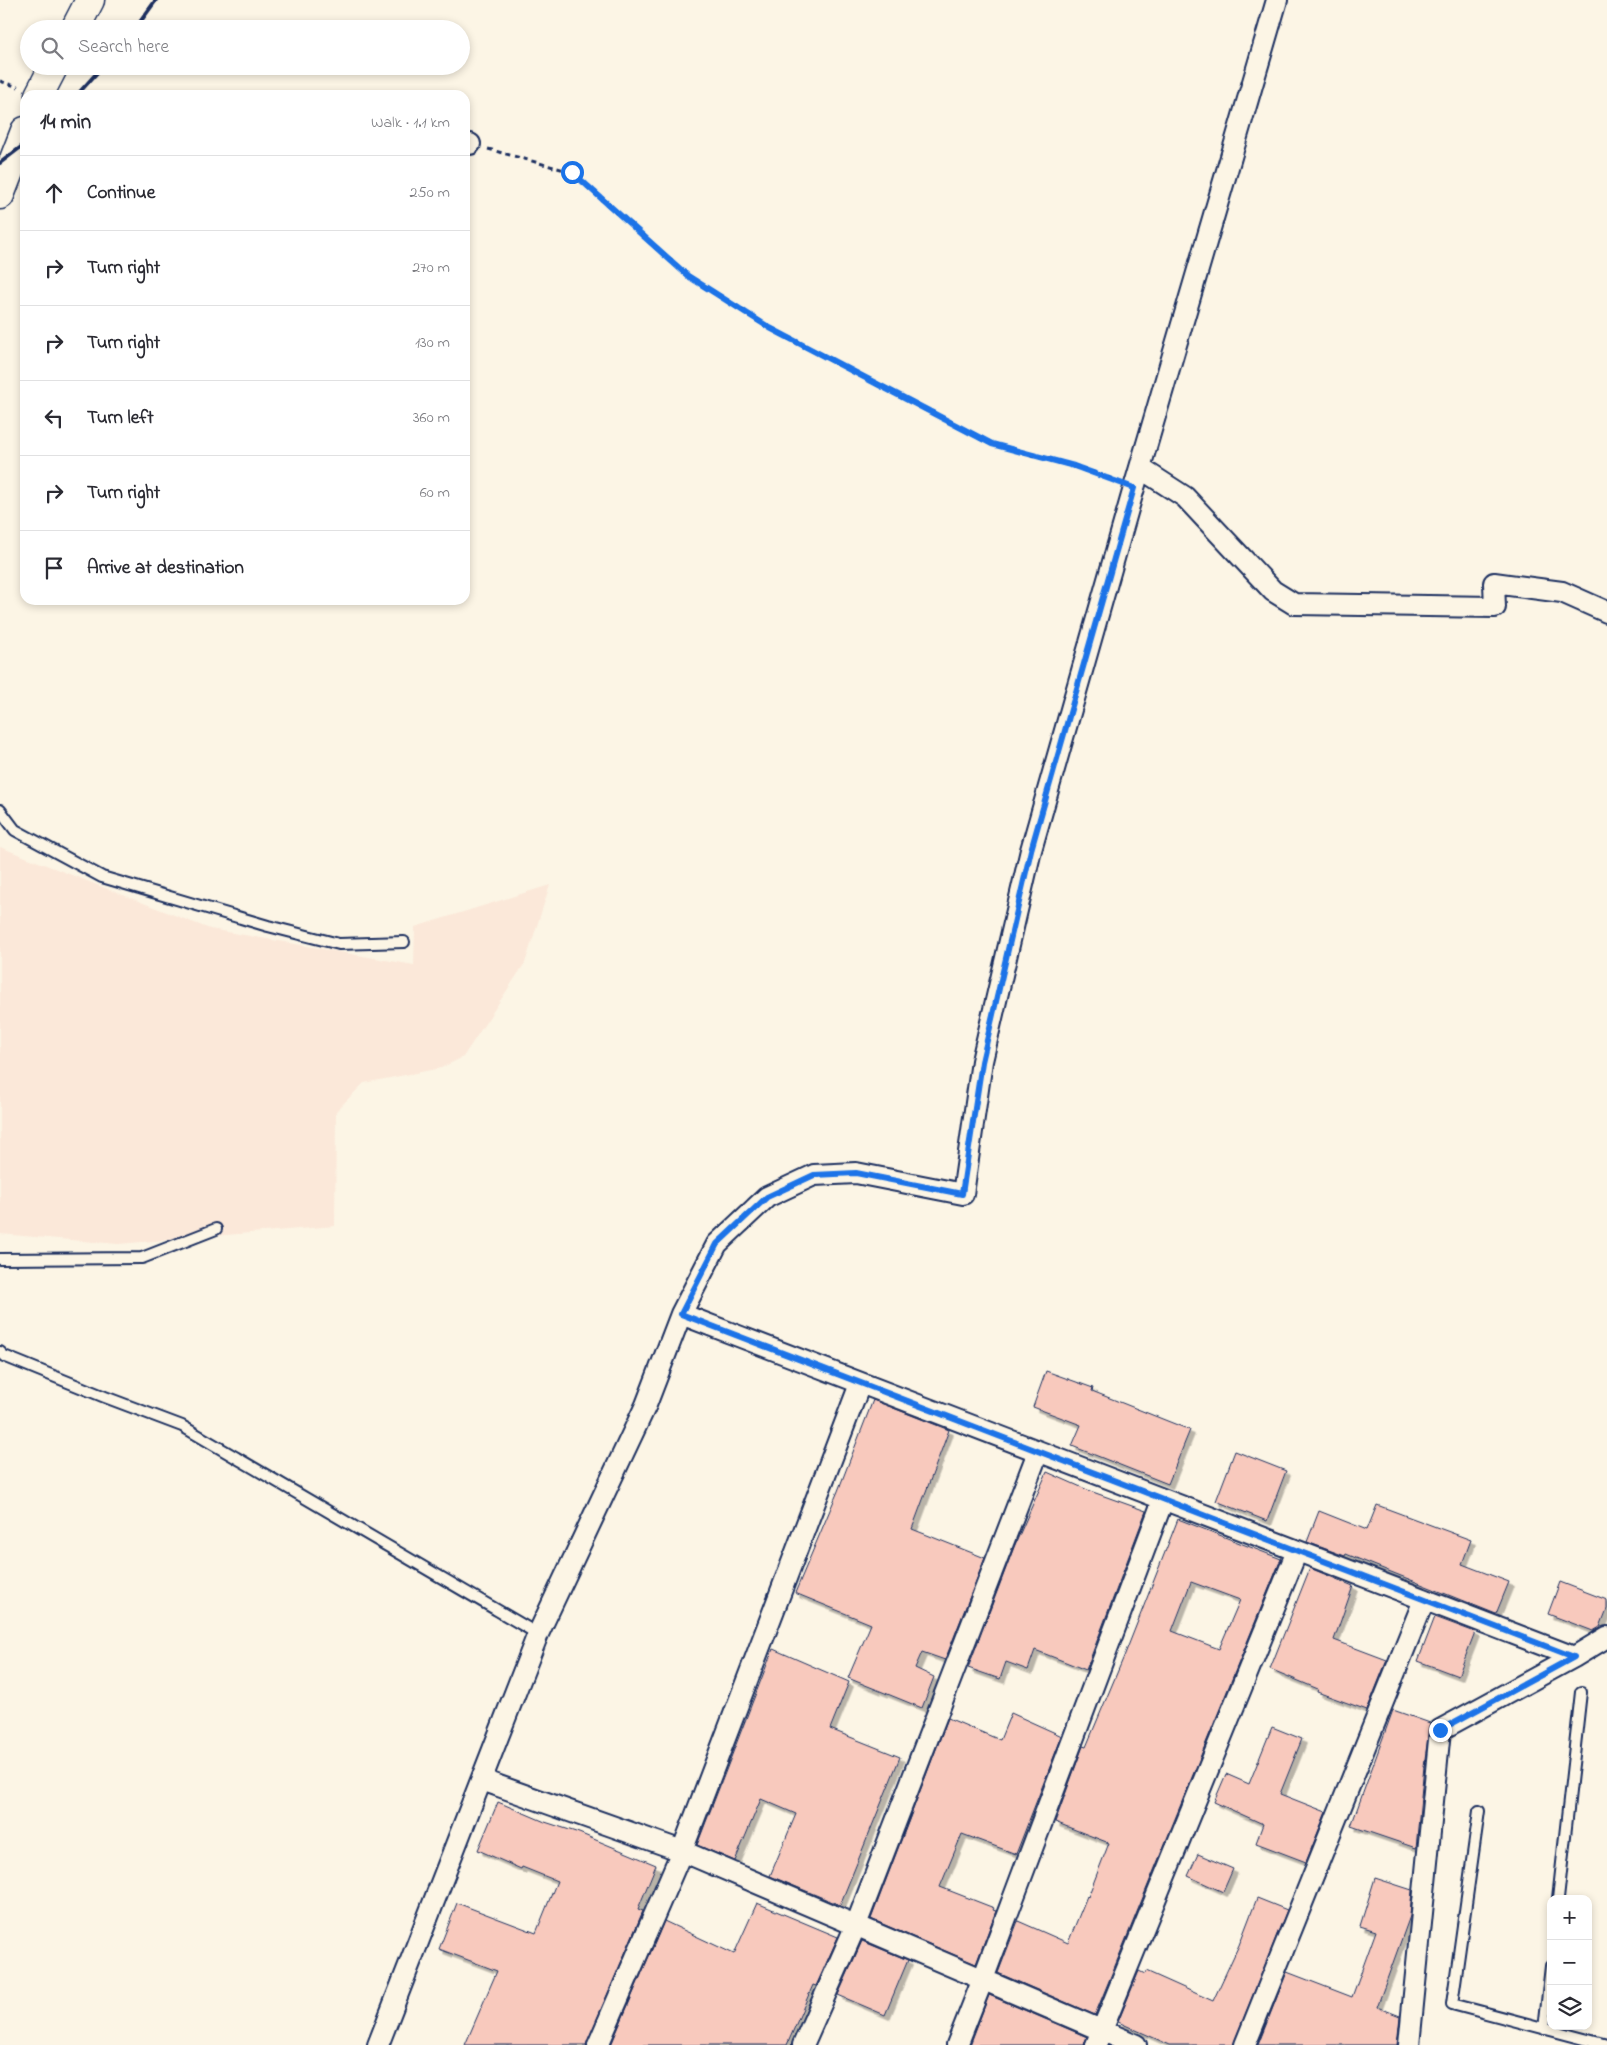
<!DOCTYPE html>
<html lang="en">
<head>
<meta charset="utf-8">
<style>
	:root { --surface:#fff; --page:#f2f2f3; --text:#2b2b33; --muted:#7c7c81; --line:#e1e1e2 }
	body { margin:0; font-family:"Indie Flower",sans-serif; background:var(--page); color:var(--text) }
	.controls { position:absolute; right:15px; bottom:15px; display:grid; overflow:hidden; border-radius:10px; box-shadow:0 2px 8px #0003 }
	.controls button { width:45px; height:45px; display:grid; place-items:center; padding:0; border:0; border-bottom:1px solid var(--line); background:var(--surface); color:var(--text); font:25px sans-serif }
	.stop { position:absolute; width:15px; height:15px; margin:-11px; border:4px solid #1a73e8; border-radius:50%; background:#fff }
	.stop.end { background:#1a73e8; border-color:#fff; box-shadow:0 1px 5px #0008 }
	.list { margin:0; padding:0; list-style:none }
	h2 { display:flex; justify-content:space-between; align-items:center; height:65px; margin:0; padding:0 20px; font-size:21px }
	h2 small { font-size:16px; font-weight:400; color:var(--muted) }
	.list li { display:grid; grid-template-columns:32px 1fr auto; gap:15px; align-items:center; box-sizing:border-box; height:75px; padding:0 20px; border-top:1px solid var(--line) }
	.list b { display:block; font-size:19px; white-space:nowrap }
	.list em { font-size:16px; font-style:normal; color:var(--muted) }
	.icon { flex:none; width:28px; height:28px; fill:none; stroke:currentColor; stroke-width:2; stroke-linecap:round; stroke-linejoin:round }
	.map { position:relative; flex:none; width:1607px; height:2045px; overflow:hidden }
	.search { position:absolute; background:var(--surface); box-shadow:0 2px 8px #0003; left:20px; top:20px; width:450px; height:55px; display:flex; align-items:center; gap:12px; box-sizing:border-box; padding:0 18px; border-radius:28px; color:var(--muted); font-size:19px }
	.panel { position:absolute; background:var(--surface); box-shadow:0 2px 8px #0003; left:20px; top:90px; width:450px; height:515px; border-radius:15px }
	.map>svg:first-child { display:block }
	.built { fill:#fbe8d9 }
	.building { fill:#f8c9bd; stroke:#1b2f5e; fill-rule:evenodd; filter:url(#shadow) }
	.lines { fill:none; stroke-linecap:round; stroke-linejoin:round }
	.service-casing { stroke:#1b2f5e; stroke-width:14 }
	.minor-casing { stroke:#1b2f5e; stroke-width:24 }
	.secondary-casing { stroke:#1b2f5e; stroke-width:31 }
	.path { stroke:#1b2f5e; stroke-width:3; stroke-dasharray:5 4; stroke-linecap:butt }
	.service { stroke:#fcf5e5; stroke-width:10 }
	.minor { stroke:#fcf5e5; stroke-width:20 }
	.secondary { stroke:#fcf5e5; stroke-width:28 }
	.rail { stroke:#1b2f5e; stroke-width:4 }
	.route { stroke:#1a73e8; stroke-width:6 }
</style>
</head>
<body>
<div class="map">
<svg width="1607" height="2045" viewBox="0 0 1607 2045">
	<defs>
		<filter id="shadow"><feDropShadow dx="4.5" dy="4.5" stdDeviation="0" flood-color="#0004"/></filter>
	</defs>
	<rect width="100%" height="100%" fill="#fcf5e5"/>
	<filter id="ink" filterUnits="userSpaceOnUse"><feTurbulence type="fractalNoise" baseFrequency=".02" numOctaves="2"/><feDisplacementMap in="SourceGraphic" scale="10" xChannelSelector="R" yChannelSelector="G"/><feConvolveMatrix kernelMatrix="1 2 1 2 8 2 1 2 1" color-interpolation-filters="sRGB"/></filter>
	<g filter="url(#ink)">
		<path class="built" d="M0,847L210,929L414,965L415,927L550,885L525,963L463,1057L441,1068L364,1083L336,1111L335,1226L118,1244L0,1234Z"/>
		<path class="building" d="M1046,1371L1093,1388L1092,1391L1190,1430L1168,1484L1072,1446L1081,1425L1033,1407Z
			M873,1400L949,1430L912,1529L985,1558L945,1660L922,1652L915,1668L934,1677L922,1708L848,1678L871,1624L795,1593L838,1491Z
			M1235,1451L1286,1471L1267,1521L1216,1501Z
			M1047,1472L1090,1491L1146,1511L1086,1670L1035,1650L1028,1670L1006,1662L1000,1679L968,1668L1014,1547Z
			M1377,1505L1471,1540L1462,1564L1509,1582L1496,1614L1346,1554L1345,1556L1307,1542L1319,1511L1367,1530Z
			M1178,1519L1281,1559L1095,2015L998,1973L1018,1921L1068,1943L1087,1896L1088,1897L1109,1843L1055,1822L1083,1746L1086,1747L1125,1654ZM1191,1582L1240,1600L1219,1649L1172,1631Z
			M1310,1568L1353,1586L1334,1640L1387,1660L1367,1710L1317,1692L1318,1689L1270,1669Z
			M1560,1582L1607,1600V1609L1600,1627L1593,1631L1548,1614Z
			M1435,1617L1475,1632L1458,1676L1418,1661Z
			M773,1649L849,1682L830,1729L900,1757L840,1905L770,1876L796,1814L761,1799L735,1861L697,1845Z
			M1393,1710L1430,1723L1424,1766L1416,1848L1351,1826Z
			M1011,1713L1062,1736L1016,1854L962,1834L940,1887L994,1908L993,1910L996,1911L976,1964L871,1919L948,1718L1000,1740Z
			M1272,1727L1302,1739L1280,1794L1326,1812L1306,1862L1256,1843L1263,1824L1214,1802L1226,1774L1249,1784Z
			M498,1802L545,1822L579,1833L656,1865L638,1909L643,1911L586,2045H465L497,1971L439,1949L457,1903L536,1933L557,1881L522,1867L521,1869L478,1850Z
			M1198,1854L1233,1869L1223,1892L1188,1876Z
			M1375,1878L1412,1890L1410,1916L1377,2007L1400,2016L1397,2045H1258L1287,1972L1352,1997L1376,1931L1360,1926Z
			M1257,1898L1287,1910L1233,2045H1170L1118,2022L1139,1971L1145,1974L1146,1971L1213,2001L1239,1945Z
			M757,1903L838,1937L816,1986L813,1985L787,2045H611L664,1921L734,1954Z
			M862,1941L908,1960L885,2015L838,1995Z
			M989,1995L1087,2037L1084,2045H970Z"/>
		<g class="lines">
			<defs>
				<path id="service" d="M0,810L15,830L102,877L268,926L339,944L404,942
					M0,1259L142,1258L216,1229
					M0,1352L4,1356L105,1397L182,1426L538,1634
					M1479,1811L1452,2004L1607,2045
					M1558,1899L1581,1692
					M1544,2029L1551,1966"/>
				<path id="minor" d="M465,144H470
					M1140,468L1185,497L1273,591L1294,604L1495,607L1494,583L1562,592L1607,612
					M681,1314L1574,1657
					M482,1780L682,1851L1136,2045
					M378,2045L538,1634L646,1405L681,1314L717,1244L767,1197L814,1175L856,1173L963,1194L982,1061L1031,850L1134,488L1277,0
					M598,2045L682,1851L860,1384
					M803,2045L856,1925L1038,1452
					M957,2045L983,1979L1163,1500
					M1096,2045L1297,1551
					M1245,2045L1424,1600
					M1409,2045L1440,1730L1574,1657L1607,1637"/>
				<path id="secondary" d="M75,29L90,0
					M39,95L54,66
					M0,195L25,131"/>
			</defs>
			<use href="#service" class="service-casing"/>
			<use href="#minor" class="minor-casing"/>
			<use href="#secondary" class="secondary-casing"/>
			<path class="path" d="M0,81L18,87
				M488,149L572,172L688,276L770,328L992,444L1074,466L1117,481"/>
			<use href="#service" class="service"/>
			<use href="#minor" class="minor"/>
			<use href="#secondary" class="secondary"/>
			<path class="rail" d="M135,29L156,0
				M77,95L103,66
				M0,163L25,144"/>
		</g>
	</g>
	<g class="lines" filter="url(#ink)">
		<path class="route" d="M572,172L688,276L770,328L992,444L1074,466L1134,488L1031,850L982,1062L962,1194L856,1173L814,1175L767,1197L717,1244L681,1314L1574,1657L1440,1730"/>
	</g>
</svg>
<div class="controls">
<button>+</button>
<button>−</button>
<button><svg class="icon" aria-label="layers" viewBox="0 0 24 24"><path d="M12 4l9 5-9 5-9-5zM3 14l9 5 9-5"/></svg></button>
</div>
<div class="stop" style="left:572px;top:172px"></div>
<div class="stop end" style="left:1440px;top:1730px"></div>
<div class="search"><svg class="icon" aria-label="search" viewBox="0 0 24 24"><circle cx="10" cy="10" r="6"/><path d="M15 15l6 6"/></svg>Search here</div>
<section class="panel">
<h2>14 min<small>Walk · 1.1 km</small></h2>
<ul class="list">
<li><svg class="icon" aria-label="ahead" viewBox="0 0 24 24"><path d="M12 20V5M6 11l6-6 6 6"/></svg><div><b>Continue</b></div><em>250 m</em></li>
<li><svg class="icon" aria-label="right" viewBox="0 0 24 24"><path d="M7 20v-9h11M14 6l5 5-5 5"/></svg><div><b>Turn right</b></div><em>270 m</em></li>
<li><svg class="icon" aria-label="right" viewBox="0 0 24 24"><path d="M7 20v-9h11M14 6l5 5-5 5"/></svg><div><b>Turn right</b></div><em>130 m</em></li>
<li><svg class="icon" aria-label="left" viewBox="0 0 24 24"><path d="M17 20v-9H6M10 6l-5 5 5 5"/></svg><div><b>Turn left</b></div><em>360 m</em></li>
<li><svg class="icon" aria-label="right" viewBox="0 0 24 24"><path d="M7 20v-9h11M14 6l5 5-5 5"/></svg><div><b>Turn right</b></div><em>60 m</em></li>
<li><svg class="icon" aria-label="arrive" viewBox="0 0 24 24"><path d="M6 21V4h12l-3 4 3 4H6"/></svg><div><b>Arrive at destination</b></div></li>
</ul>
</section>
</div>
</body>
</html>
